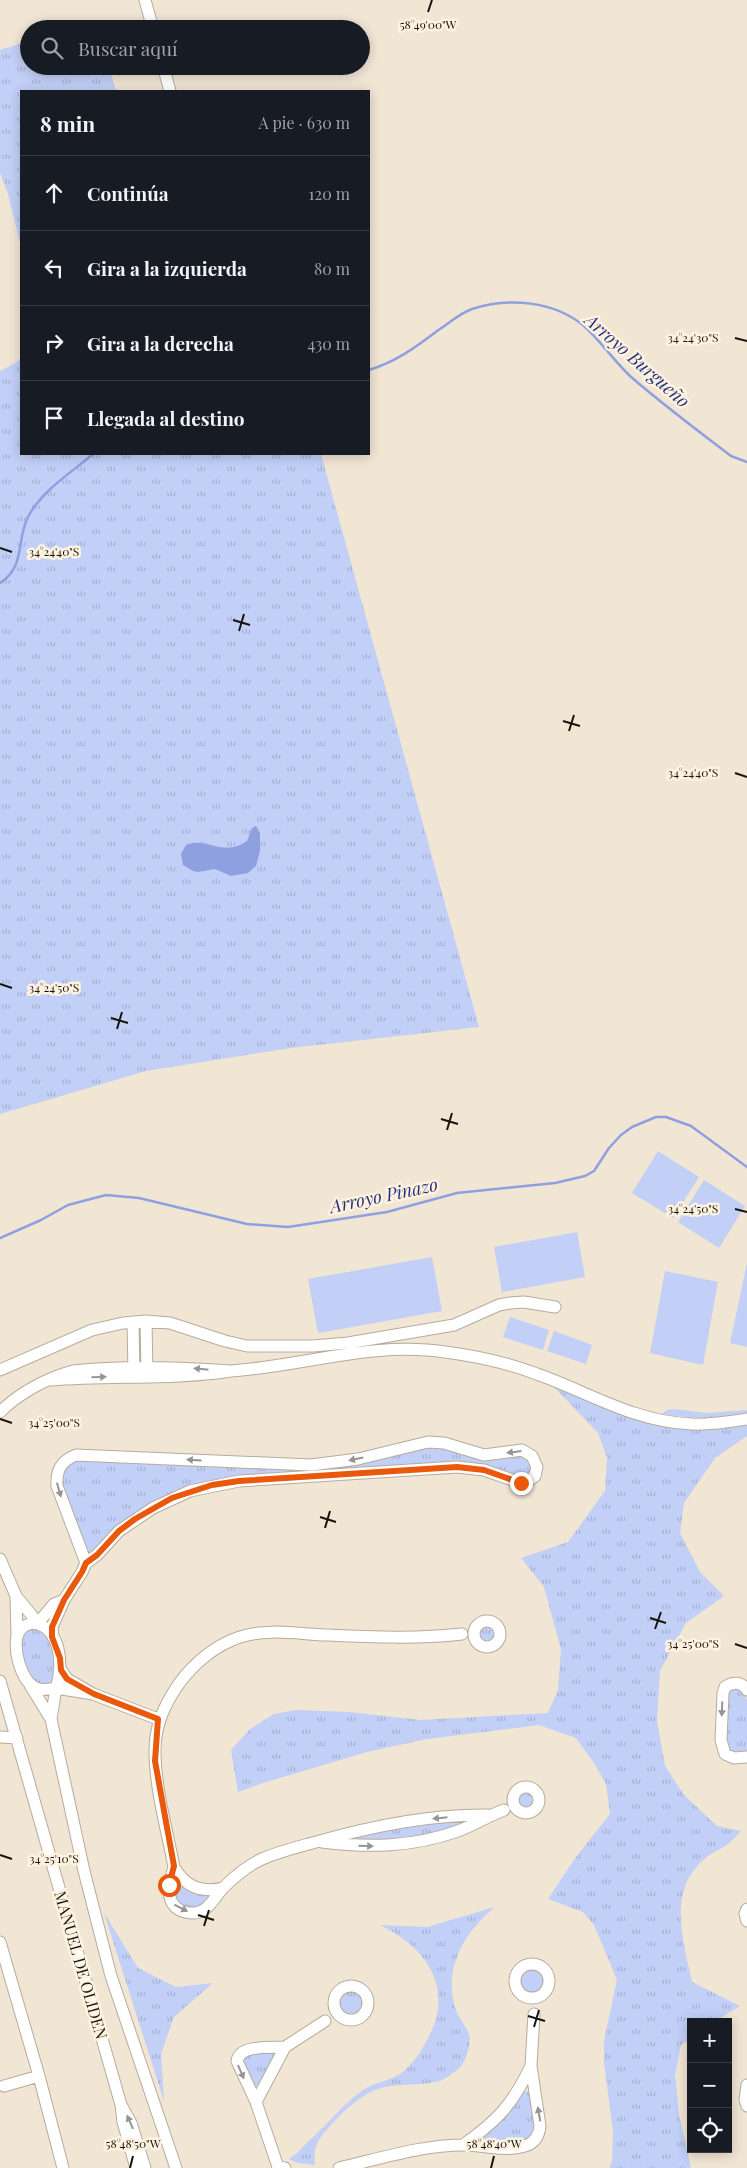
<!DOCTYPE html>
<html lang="es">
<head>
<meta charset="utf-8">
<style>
	:root { --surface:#171b24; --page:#242831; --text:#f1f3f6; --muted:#9ea1a6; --line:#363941 }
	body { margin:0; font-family:"Playfair Display",serif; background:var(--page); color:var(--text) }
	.controls { position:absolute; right:15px; bottom:15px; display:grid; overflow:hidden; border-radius:0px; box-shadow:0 2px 12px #0003 }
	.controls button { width:45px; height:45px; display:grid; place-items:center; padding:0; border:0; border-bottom:1px solid var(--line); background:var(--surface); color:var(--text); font:25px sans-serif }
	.stop { position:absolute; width:15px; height:15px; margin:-11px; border:4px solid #ea580c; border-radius:50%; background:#fff }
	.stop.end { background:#ea580c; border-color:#fff; box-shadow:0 1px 5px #0008 }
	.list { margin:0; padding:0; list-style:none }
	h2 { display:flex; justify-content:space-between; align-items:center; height:65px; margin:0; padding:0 20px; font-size:21px }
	h2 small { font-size:16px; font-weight:400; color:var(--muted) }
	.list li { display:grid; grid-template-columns:32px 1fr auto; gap:15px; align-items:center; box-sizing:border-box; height:75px; padding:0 20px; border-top:1px solid var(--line) }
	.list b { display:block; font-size:19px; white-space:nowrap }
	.list em { font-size:16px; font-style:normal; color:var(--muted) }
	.icon { flex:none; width:28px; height:28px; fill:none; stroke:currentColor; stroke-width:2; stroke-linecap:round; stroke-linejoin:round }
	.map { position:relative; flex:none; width:747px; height:2168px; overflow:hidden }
	.search { position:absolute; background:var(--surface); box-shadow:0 2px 12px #0003; left:20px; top:20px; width:350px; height:55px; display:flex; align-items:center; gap:12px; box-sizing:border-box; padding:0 18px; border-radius:28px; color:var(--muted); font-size:19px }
	.panel { position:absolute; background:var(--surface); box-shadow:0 2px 12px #0003; left:20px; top:90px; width:350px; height:365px; border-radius:0px }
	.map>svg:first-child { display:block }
	.grass { fill:url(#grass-tufts) }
	.pitch { fill:#c2cff6 }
	.water { fill:#8ea0e0 }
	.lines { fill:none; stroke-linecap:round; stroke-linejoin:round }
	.stream { stroke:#8ea0e0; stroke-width:2.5 }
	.minor-casing { stroke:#b7ac9c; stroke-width:13 }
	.minor { stroke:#fff; stroke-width:11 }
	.oneway { fill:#979593 }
	.route { stroke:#ea580c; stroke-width:6 }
	.ticks { fill:none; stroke:#18140e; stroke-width:2 }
	.labels { text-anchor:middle; stroke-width:5; stroke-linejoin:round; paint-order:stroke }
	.street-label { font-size:16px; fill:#18140e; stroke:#fef3e1 }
	.water-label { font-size:18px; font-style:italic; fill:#26327c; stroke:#fef3e1 }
	.ticks-label { font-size:12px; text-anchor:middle; fill:#18140e; stroke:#fef3e1; stroke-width:5; stroke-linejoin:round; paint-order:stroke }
</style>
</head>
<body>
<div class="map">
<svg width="747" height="2168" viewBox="0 0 747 2168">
	<defs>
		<pattern id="grass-tufts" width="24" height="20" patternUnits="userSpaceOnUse" patternTransform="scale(1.25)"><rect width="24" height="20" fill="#c2cff6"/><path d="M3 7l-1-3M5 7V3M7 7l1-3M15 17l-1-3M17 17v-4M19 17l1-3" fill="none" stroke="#a6b1d2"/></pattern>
	</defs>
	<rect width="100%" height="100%" fill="#f1e5d4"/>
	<path class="grass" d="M29,41V66H109L116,91H21V247L8,194L0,173V50Z
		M21,357V454H321L479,1027L291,1048L146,1071L0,1114V371L17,362Z
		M555,1388L675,1427L718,1429L747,1425V1436L715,1458L684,1503L680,1533L700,1572L724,1596L686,1623L660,1671L657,1721L665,1766L684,1795L717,1826L741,1831C736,1836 732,1841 727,1845C721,1849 713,1852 707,1857C666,1889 683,1939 692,1982L740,2006L713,2022H691V2038L681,2045L675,2075L679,2114L691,2168H609L612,2163L613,2131L604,2063V2041L617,1980L594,1925L583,1912L548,1899L576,1857L610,1814L606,1784L594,1763L576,1738L539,1725L427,1739L367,1752L263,1783L238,1792L231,1750L250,1729L274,1714L297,1710L350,1712L421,1720L548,1713L558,1690L561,1649L544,1587L521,1558L568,1542L605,1491L607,1458L598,1433Z
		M674,1409L706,1413L747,1410V1414C717,1419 692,1419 662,1414L667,1410Z
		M431,1446L519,1454L530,1458L532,1472L525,1479L483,1465L320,1472L317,1470L319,1466Z
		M85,1459L308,1470L307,1473L197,1484L93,1552L88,1553L85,1551C79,1534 54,1483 65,1468C70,1461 77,1460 85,1459Z
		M477 1634a10 10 0 1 1 20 0a10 10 0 1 1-20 0Z
		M34,1627C58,1644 59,1655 53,1684L47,1686L35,1682C23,1663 17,1652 26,1630Z
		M733,1687C741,1688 744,1692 747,1700V1754L729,1751L726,1745L728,1697L729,1691Z
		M515 1800a10 10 0 1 1 20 0a10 10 0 1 1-20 0Z
		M474,1819L445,1833L375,1843L342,1839L387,1829Z
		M176,1877L216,1894L195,1911L179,1906L171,1885Z
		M495,1907C464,1932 442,1970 456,2010C459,2018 465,2025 469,2034C472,2042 466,2063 458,2069C453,2073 446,2079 439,2081C419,2087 395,2082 375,2090C358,2097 344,2111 331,2125C319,2138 312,2147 315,2165L298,2163L289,2159L297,2153C307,2142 319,2132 329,2121C340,2110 350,2099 363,2090C375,2082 392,2081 404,2071C416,2061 423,2048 430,2034C454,1985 424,1946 380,1925L427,1927Z
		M104,1913L138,1968L176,1987L213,1983L174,2017L161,2054L164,2101Z
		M520 1981a13 13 0 1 1 26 0a13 13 0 1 1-26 0Z
		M338 2002a13 13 0 1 1 26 0a13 13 0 1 1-26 0Z
		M274,2052L276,2054L258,2087L256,2086L242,2062L246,2054Z
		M525,2091L532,2093L538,2129L533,2138L518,2143L483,2142L481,2139C489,2129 500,2123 508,2114C514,2107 520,2096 525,2091Z"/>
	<path class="pitch" d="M658,1151L699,1177L673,1218L632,1193Z
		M704,1180L745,1206L719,1248L678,1222Z
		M577,1232L585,1277L502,1292L494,1247Z
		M432,1257L442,1311L318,1333L308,1279Z
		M747,1263V1347L730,1343Z
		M665,1271L718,1282L703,1365L650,1353Z
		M510,1317L549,1330L543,1350L503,1337Z
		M554,1331L592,1345L586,1364L547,1351Z"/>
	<path class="water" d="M256,826L260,833V851L256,866L248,873L231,876L215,869L198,872L193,871L183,865L181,854L186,845C207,836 222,858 247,841L252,828Z"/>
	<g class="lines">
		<path class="stream" d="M369,370C395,362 415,348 437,331C448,324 460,313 472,309C509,297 554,301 584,326C600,340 613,360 630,376C662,404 697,430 731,456L747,462
			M0,583C27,565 15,540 29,515C43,490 72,472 93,454
			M0,1238L41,1220L68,1205L106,1195L139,1198L247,1224L288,1227L387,1212L457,1193L555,1183L585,1176L594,1171L609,1148L621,1135L632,1127L656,1117H666L691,1126L747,1167"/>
		<defs>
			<path id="minor" d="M145,0L153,29
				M163,66L170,91
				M146,1321L147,1374
				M133,1322L134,1373
				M0,1370L92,1330L123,1323L146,1321L170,1323L225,1341L247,1346H313L348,1343L454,1325L499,1305L510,1303L524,1302L555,1307
				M231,1371C303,1366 373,1341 445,1352C476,1356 508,1363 537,1374C588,1392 635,1422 691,1424C710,1425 728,1422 747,1419
				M0,1412C19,1393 47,1378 73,1371C126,1365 178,1367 231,1371C172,1380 111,1375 51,1380
				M0,1559L16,1596
				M64,1600L82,1572L86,1563L97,1555L119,1531L153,1508L190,1491L239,1481L457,1467L484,1470L521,1483L527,1482L535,1476L537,1467L532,1456L522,1450L484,1455L444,1443L428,1442L358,1459L311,1465L76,1455C61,1461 56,1470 57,1486L86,1563
				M474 1634a13 13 0 1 1 26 0a13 13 0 1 1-26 0Z
				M32,1623C61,1625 64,1667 56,1688C50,1689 42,1691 36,1688C21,1682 11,1645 19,1632C22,1626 26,1625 32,1623Z
				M17,1636L16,1596L38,1623L54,1604L64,1600L52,1627L53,1637
				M0,1681L121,2105
				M30,1685L51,1719L56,1688L93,1694L67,1679L61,1670
				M747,1690C742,1682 733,1681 725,1687L723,1693L721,1740L725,1754L734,1758L747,1757
				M93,1694L158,1719
				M51,1719L84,1871L111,1976L176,2168
				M0,1737L17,1738
				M513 1800a13 13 0 1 1 26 0a13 13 0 1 1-26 0Z
				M322,1842C369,1848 413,1847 458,1831C474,1825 488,1816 504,1810
				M174,1867C168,1886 163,1911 192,1913C207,1914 214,1898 223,1888C233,1878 249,1865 262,1859C280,1851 298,1847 316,1842C372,1826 430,1814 488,1815
				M223,1888C201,1893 185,1887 174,1867C167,1830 155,1788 155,1751C155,1725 164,1706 178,1685C193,1664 215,1645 240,1637C267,1628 299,1634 327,1635C372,1637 417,1639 462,1634
				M747,1909L745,1914L747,1921
				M0,1942L39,2076L63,2168
				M515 1981a17 17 0 1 1 34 0a17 17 0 1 1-34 0Z
				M334 2003a17 17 0 1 1 34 0a17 17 0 1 1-34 0Z
				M747,2085L745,2099L747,2106
				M4,2086L39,2076
				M256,2102L285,2047L325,2021
				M463,2145C498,2120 512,2105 531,2066
				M136,2168L123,2122L121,2105L131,2123L145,2168
				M285,2168L278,2167L256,2102L237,2061C240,2044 272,2048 285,2047
				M339,2168C379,2159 421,2145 464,2145C484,2145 505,2152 525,2146C535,2143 539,2136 540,2126L531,2066L534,2014"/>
		</defs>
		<use href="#minor" class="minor-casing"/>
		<use href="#minor" class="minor"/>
	</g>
	<defs><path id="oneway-solid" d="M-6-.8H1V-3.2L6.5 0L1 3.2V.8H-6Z" transform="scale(1.25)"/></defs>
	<g class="oneway">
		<use href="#oneway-solid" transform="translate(201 1369) rotate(-174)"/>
		<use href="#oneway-solid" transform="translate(99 1377) rotate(-2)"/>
		<use href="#oneway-solid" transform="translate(514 1452) rotate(173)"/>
		<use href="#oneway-solid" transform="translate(356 1459) rotate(168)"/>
		<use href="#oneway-solid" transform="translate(194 1460) rotate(-177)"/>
		<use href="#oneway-solid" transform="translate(59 1490) rotate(74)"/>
		<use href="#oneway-solid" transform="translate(722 1709) rotate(92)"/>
		<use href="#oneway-solid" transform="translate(440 1818) rotate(174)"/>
		<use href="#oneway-solid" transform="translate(366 1846) rotate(2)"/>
		<use href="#oneway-solid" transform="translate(181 1908) rotate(27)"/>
		<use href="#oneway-solid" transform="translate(241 2072) rotate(66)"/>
		<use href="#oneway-solid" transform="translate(539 2114) rotate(-100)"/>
		<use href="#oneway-solid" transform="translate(130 2122) rotate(-114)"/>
	</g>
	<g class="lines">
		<path class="route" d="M169,1885L174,1866L155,1761L158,1719L94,1694L67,1679L61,1670L60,1658L52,1637V1627L64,1600L82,1572L86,1563L97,1555L119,1531L135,1519L172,1498L212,1485L239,1481L457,1467L484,1470L521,1483"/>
	</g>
	<path class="ticks" d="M428,12L432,0M735,338L747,341M0,548L12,552M233,620L250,625M239,631L244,614M563,721L580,726M569,731L574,715M735,773L747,777M0,984L12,988M111,1018L128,1023M117,1029L122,1012M441,1119L458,1124M447,1130L452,1113M735,1209L747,1212M0,1419L12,1423M320,1517L336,1522M325,1528L330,1511M650,1618L666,1623M655,1629L661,1612M735,1644L747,1648M0,1855L12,1859M198,1915L214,1920M204,1926L209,1910M528,2016L545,2021M534,2027L539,2010M130,2168L133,2156M491,2168L494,2156"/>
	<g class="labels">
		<g class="street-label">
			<text transform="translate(81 1965) rotate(74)" y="6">MANUEL DE OLIDEN</text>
		</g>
		<g class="water-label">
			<text transform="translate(637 361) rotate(41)" y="6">Arroyo Burgueño</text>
			<text transform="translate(384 1196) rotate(-12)" y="6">Arroyo Pinazo</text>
		</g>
	</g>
	<g class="ticks-label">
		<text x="428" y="29">58°49'00"W</text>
		<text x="693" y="342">34°24'30"S</text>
		<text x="54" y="556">34°24'40"S</text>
		<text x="693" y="777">34°24'40"S</text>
		<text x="54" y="992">34°24'50"S</text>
		<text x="693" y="1213">34°24'50"S</text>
		<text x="54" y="1427">34°25'00"S</text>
		<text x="693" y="1648">34°25'00"S</text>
		<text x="54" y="1863">34°25'10"S</text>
		<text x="133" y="2148">58°48'50"W</text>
		<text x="494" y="2148">58°48'40"W</text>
	</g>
</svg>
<div class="controls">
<button>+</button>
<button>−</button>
<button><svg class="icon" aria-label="locate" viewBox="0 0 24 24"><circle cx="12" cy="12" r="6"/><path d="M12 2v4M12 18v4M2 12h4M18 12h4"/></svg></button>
</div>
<div class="stop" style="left:169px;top:1885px"></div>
<div class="stop end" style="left:521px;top:1483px"></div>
<div class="search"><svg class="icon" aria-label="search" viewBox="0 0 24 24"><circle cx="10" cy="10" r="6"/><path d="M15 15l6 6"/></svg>Buscar aquí</div>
<section class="panel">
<h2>8 min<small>A pie · 630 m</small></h2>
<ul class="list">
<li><svg class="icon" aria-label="ahead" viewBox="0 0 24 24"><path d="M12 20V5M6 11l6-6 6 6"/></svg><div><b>Continúa</b></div><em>120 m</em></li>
<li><svg class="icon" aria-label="left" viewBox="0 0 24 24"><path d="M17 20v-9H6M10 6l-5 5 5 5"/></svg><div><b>Gira a la izquierda</b></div><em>80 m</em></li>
<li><svg class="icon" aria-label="right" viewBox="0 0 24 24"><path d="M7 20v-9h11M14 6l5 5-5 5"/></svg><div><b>Gira a la derecha</b></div><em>430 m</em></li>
<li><svg class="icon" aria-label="arrive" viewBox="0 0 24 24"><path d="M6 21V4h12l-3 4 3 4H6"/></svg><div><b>Llegada al destino</b></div></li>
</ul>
</section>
</div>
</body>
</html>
